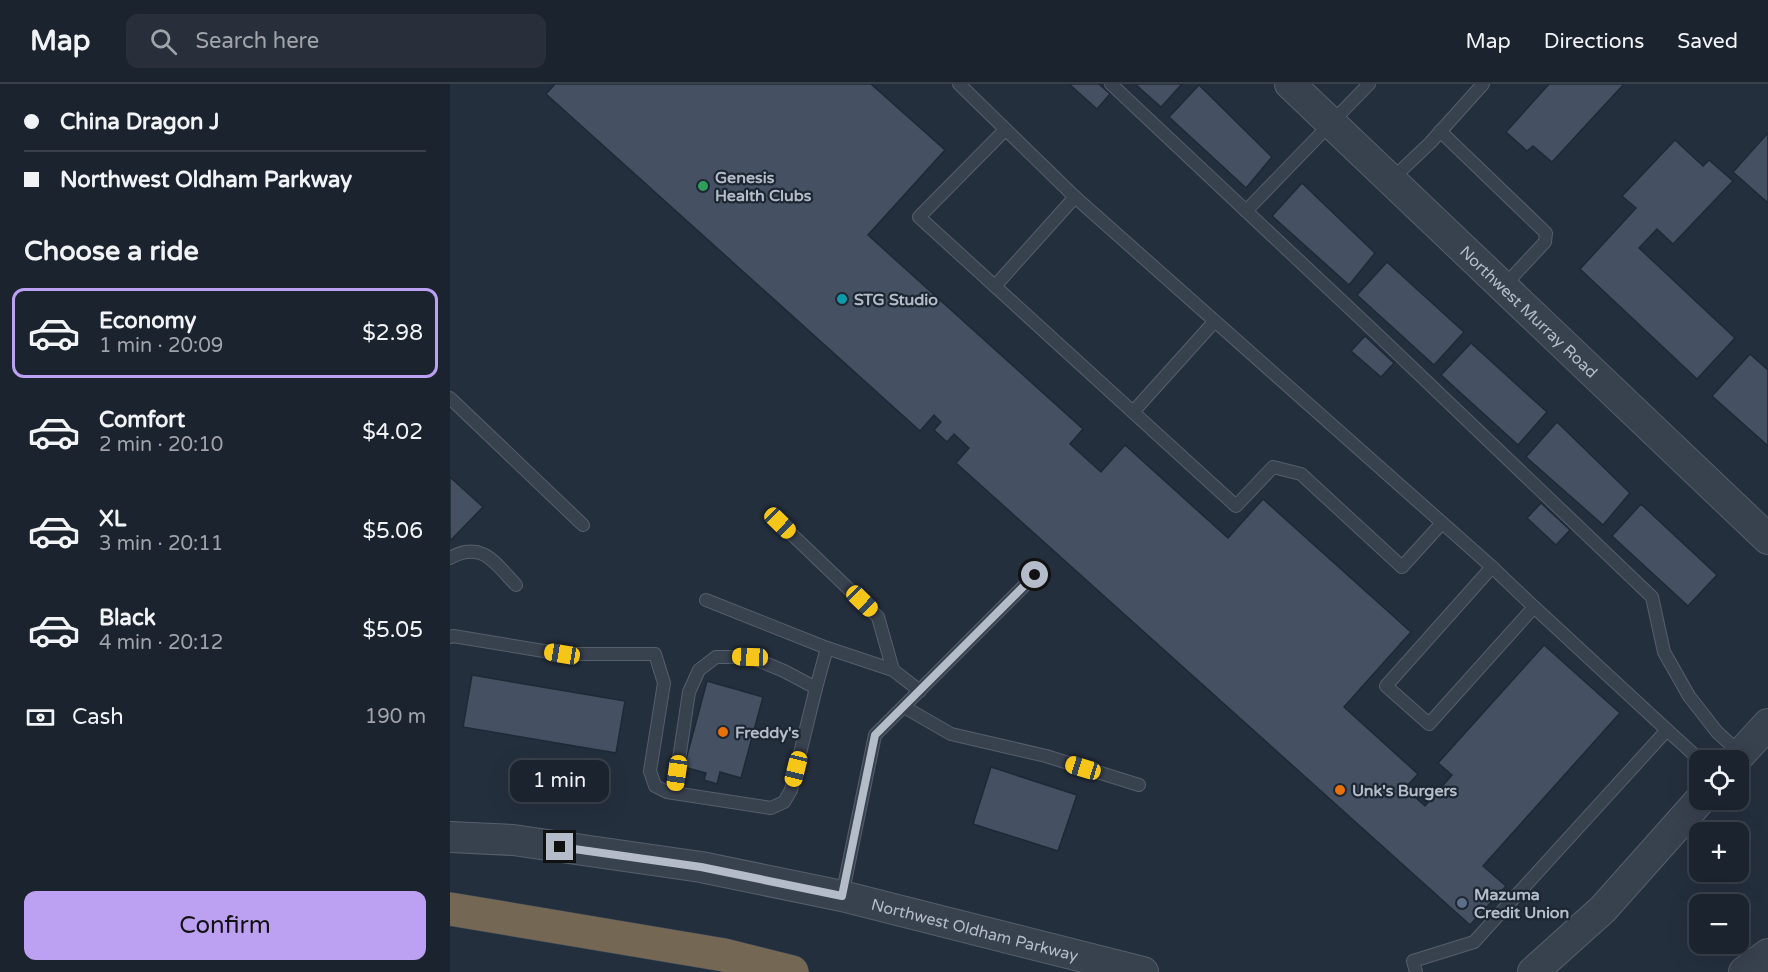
<!DOCTYPE html>
<meta charset="utf-8">
<style>
body{margin:0;font-family:"Varela Round",sans-serif;background:#282f3a;color:#f1f3f6;height:100vh;display:flex;flex-direction:column;font-size:22px;white-space:nowrap}
*{box-sizing:border-box;margin:0}
p{font-size:20px;color:#a0a4aa}
.icon{flex:none;width:33px;height:33px;fill:none;stroke:currentColor;stroke-width:2;stroke-linecap:round;stroke-linejoin:round}
.map{position:relative;flex:1;overflow:hidden}
.sheet{display:flex;flex-direction:column;background:#1b232e;width:450px}
.sheet>*{flex:none}
.hud{display:grid;align-content:center;height:132px;padding:0 24px;background:#1b232e}
.controls{position:absolute;left:1239px;top:666px;display:grid;gap:12px}
.controls a{display:grid;place-items:center;width:60px;height:60px;border-radius:12px;background:#1b232e;box-shadow:0 6px 24px #0002,0 0 0 2px #39404a;font-size:30px}
.end{position:absolute;width:27px;height:27px;margin:-14px;border:8px solid #b4bcc9;background:#111;box-shadow:0 0 0 3px #111}
.from{border-radius:50%}
.bubble{position:absolute;height:42px;border-radius:12px;background:#1b232e;box-shadow:0 6px 24px #0002,0 0 0 2px #39404a;font-size:20px;font-weight:600;line-height:42px;text-align:center}
.car{position:absolute;width:18px;height:36px;margin:-18px -9px;border-radius:8px;box-shadow:0 0 4px 2px #0007;background:linear-gradient(#f5c518 24%,#345 0 40%,#f5c518 0 76%,#345 0 86%,#f5c518 0)}
.hud b{display:flex;align-items:center;gap:21px;height:57px;font-size:22px}
.hud b+b{border-top:2px solid #39404a}
.hud i{width:15px;height:15px;background:#f1f3f6}
ul{padding:0;list-style:none}
li{display:flex;align-items:center;gap:18px;height:90px;margin:0 12px 9px;padding:0 12px;border:3px solid transparent;border-radius:12px}
li div{flex:1}
li b{display:block;font-size:22px}
li em{font-style:normal;font-weight:600}
li.current{border-color:#bca0f2}
li>.icon{width:54px;height:54px;stroke-width:1.5}
h2{padding:0 24px;font-size:27px;line-height:72px}
.pay{display:flex;align-items:center;gap:15px;height:66px;padding:0 24px;font-size:22px}
.pay p{margin-inline-start:auto}
.cta{display:flex;gap:12px;margin-top:auto;padding:12px 24px}
.cta a{flex:1;height:69px;border-radius:12px;background:#bca0f2;color:#111;font-size:24px;font-weight:600;line-height:69px;text-align:center}
header{display:flex;align-items:center;gap:36px;box-sizing:border-box;height:84px;padding:0 30px;background:#1b232e;border-bottom:2px solid #39404a}
header strong{font-size:28px}
nav{display:flex;gap:33px;margin-inline-start:auto;font-size:21px}
.search{width:420px;height:54px;background:#282f3a;display:flex;align-items:center;gap:15px;box-sizing:border-box;padding:0 21px;border-radius:12px;color:#a0a4aa;font-size:22px}
main{display:flex;flex:1;min-height:0}
.map>svg:first-child{display:block}
.building{fill:#455162;stroke:#1f2835;stroke-width:1.5}
.lines{fill:none;stroke-linecap:round;stroke-linejoin:round}
.service-casing{stroke:#565f6c;stroke-width:14}
.tertiary-casing{stroke:#565f6c;stroke-width:32}
.motorway-casing{stroke:#434c59;stroke-width:34}
.service{stroke:#38414e;stroke-width:12}
.tertiary{stroke:#38414e;stroke-width:30}
.motorway{stroke:#746855;stroke-width:33}
.route{stroke:#b4bcc9;stroke-width:8}
.leisure-dot{fill:#2e9e5b;stroke:#1d2633;stroke-width:2}
.culture-dot{fill:#0f9aa8;stroke:#1d2633;stroke-width:2}
.food-dot{fill:#e8710a;stroke:#1d2633;stroke-width:2}
.service-dot{fill:#5c6f8a;stroke:#1d2633;stroke-width:2}
.labels{text-anchor:middle;stroke-width:4.5;stroke-linejoin:round;paint-order:stroke}
.poi-label{font-size:16px;font-weight:bold;fill:#b4bcc9;stroke:#1d2633;text-anchor:start}
.street-label{font-size:16px;fill:#b4bcc9;stroke:#1d2633}
</style>
<header>
<strong>Map</strong>
<div class="search"><svg class="icon" aria-label="search" viewBox="0 0 24 24"><circle cx="10" cy="10" r="6"/><path d="M15 15l6 6"/></svg>Search here</div>
<nav><a>Map</a><a>Directions</a><a>Saved</a></nav>
</header>
<main>
<section class="sheet">
<div class="hud">
<b><i class="from"></i>China Dragon J</b>
<b><i></i>Northwest Oldham Parkway</b>
</div>
<h2>Choose a ride</h2>
<ul>
<li class="current"><svg class="icon" aria-label="car" viewBox="0 0 24 24"><path d="M5 17H2v-5l4-1 3-4h7l3 4 3 1v5h-3M9 17h6M6 11h13"/><circle cx="7" cy="17" r="2"/><circle cx="17" cy="17" r="2"/></svg><div><b>Economy</b><p>1 min · 20:09</p></div><em>$2.98</em></li>
<li><svg class="icon" aria-label="car" viewBox="0 0 24 24"><path d="M5 17H2v-5l4-1 3-4h7l3 4 3 1v5h-3M9 17h6M6 11h13"/><circle cx="7" cy="17" r="2"/><circle cx="17" cy="17" r="2"/></svg><div><b>Comfort</b><p>2 min · 20:10</p></div><em>$4.02</em></li>
<li><svg class="icon" aria-label="car" viewBox="0 0 24 24"><path d="M5 17H2v-5l4-1 3-4h7l3 4 3 1v5h-3M9 17h6M6 11h13"/><circle cx="7" cy="17" r="2"/><circle cx="17" cy="17" r="2"/></svg><div><b>XL</b><p>3 min · 20:11</p></div><em>$5.06</em></li>
<li><svg class="icon" aria-label="car" viewBox="0 0 24 24"><path d="M5 17H2v-5l4-1 3-4h7l3 4 3 1v5h-3M9 17h6M6 11h13"/><circle cx="7" cy="17" r="2"/><circle cx="17" cy="17" r="2"/></svg><div><b>Black</b><p>4 min · 20:12</p></div><em>$5.05</em></li>
</ul>
<div class="pay"><svg class="icon" aria-label="cash" viewBox="0 0 24 24"><path d="M3 7h18v10H3z"/><circle cx="12" cy="12" r="2"/></svg>Cash<p>190 m</p></div>
<div class="cta"><a>Confirm</a></div>
</section>
<div class="map">
<svg width="1318" height="888" viewBox="0 0 1318 888">
<rect width="100%" height="100%" fill="#242f3e"/>
<g class="building">
<polygon points="105,0 421,0 495,66 418,151 633,345 620,360 651,388 675,361 778,454 813,415 961,548 894,623 968,690 955,704 975,722 1002,691 988,679 1094,561 1170,629 1033,782 1056,802 1020,841 506,379 519,364 504,350 497,358 484,346 491,338 484,331 470,347 96,10"/>
<polygon points="619,0 649,0 660,10 647,25"/>
<polygon points="685,0 732,0 711,23"/>
<polygon points="1099,0 1174,0 1102,78 1083,62 1077,67 1056,48"/>
<polygon points="749,1 822,73 796,104 719,33"/>
<polygon points="1318,49 1318,119 1283,88"/>
<polygon points="1225,56 1253,82 1259,76 1283,97 1223,160 1207,145 1189,164 1285,254 1247,295 1130,185 1186,124 1172,112"/>
<polygon points="852,99 925,169 899,201 822,132"/>
<polygon points="937,178 1014,248 984,281 907,211"/>
<polygon points="915,252 944,279 931,293 901,267"/>
<polygon points="1021,259 1097,328 1068,361 991,291"/>
<polygon points="1300,270 1318,286 1318,362 1262,312"/>
<polygon points="1107,338 1180,409 1153,441 1076,373"/>
<polygon points="0,393 33,423 0,457"/>
<polygon points="1091,419 1120,446 1106,461 1077,434"/>
<polygon points="1191,420 1267,491 1238,522 1162,452"/>
<polygon points="22,591 175,617 166,669 13,643"/>
<polygon points="257,597 313,613 291,694 270,688 267,700 254,696 256,689 234,683"/>
<polygon points="541,683 627,711 608,767 523,740"/>
</g>
<g class="lines">
<g class="service-casing">
<g id="service">
<polyline points="509,0 625,113 1042,483 936,602 979,640 1084,523 1217,646"/>
<polyline points="661,0 927,250 1202,513 1214,568 1239,612 1267,648 1290,669"/>
<polyline points="555,46 469,133 786,422 823,383 851,390 952,483 992,439"/>
<polyline points="990,47 1096,149 1095,158 1053,203"/>
<polyline points="941,96 980,59 1033,0"/>
<polyline points="796,127 919,0"/>
<polyline points="545,202 625,113"/>
<polyline points="0,314 133,441"/>
<polyline points="683,328 764,238"/>
<polyline points="330,439 428,533 443,586"/>
<path d="M0,474C32,456 45,479 66,501"/>
<polyline points="1042,483 1084,523"/>
<polyline points="256,516 377,564 443,586 470,607"/>
<polyline points="0,553 3,552 112,570 205,570 214,599 200,687 205,702 217,708 321,724 334,718 341,706 366,604 377,564"/>
<polyline points="454,623 501,650 596,672 689,701"/>
<polyline points="224,709 239,608 249,586 266,573 300,573 334,587 366,604"/>
<polyline points="392,812 425,651 585,491"/>
<polyline points="966,888 963,877 1024,858 1217,646 1250,676"/>
</g>
</g>
<g class="tertiary-casing">
<g id="tertiary">
<path id="s1" d="M840,0L1318,455"/>
<polyline points="1285,676 1318,640"/>
<path id="s2" d="M0,753L63,756L251,783L392,812L693,888"/>
<polyline points="1083,888 1153,825 1250,716"/>
<polyline points="1294,888 1318,870"/>
</g>
</g>
<g class="motorway-casing">
<polyline id="motorway" points="0,825 274,871 342,888"/>
</g>
<use href="#service" class="service"/>
<use href="#tertiary" class="tertiary"/>
<use href="#motorway" class="motorway"/>
</g>
<g class="lines">
<polyline class="route" points="110,763 251,783 392,812 425,651 585,491"/>
</g>
<circle class="leisure-dot" cx="253" cy="102" r="6"/>
<circle class="culture-dot" cx="392" cy="215" r="6"/>
<g class="food-dot">
<circle cx="273" cy="648" r="6"/>
<circle cx="890" cy="706" r="6"/>
</g>
<circle class="service-dot" cx="1012" cy="819" r="6"/>
<g class="labels">
<g class="poi-label">
<text x="265" y="99">Genesis<tspan x="265" dy="18">Health Clubs</tspan></text>
<text x="404" y="221">STG Studio</text>
<text x="285" y="654">Freddy's</text>
<text x="902" y="712">Unk's Burgers</text>
<text x="1024" y="816">Mazuma<tspan x="1024" dy="18">Credit Union</tspan></text>
</g>
<g class="street-label">
<text dy="6" stroke="none"><textPath href="#s1" startOffset="330">Northwest Murray Road</textPath></text>
<text dy="6" stroke="none"><textPath href="#s2" startOffset="534">Northwest Oldham Parkway</textPath></text>
</g>
</g>
</svg>
<div class="controls">
<a><svg class="icon" aria-label="locate" viewBox="0 0 24 24"><circle cx="12" cy="12" r="6"/><path d="M12 2v4M12 18v4M2 12h4M18 12h4"/></svg></a>
<a>+</a>
<a>−</a>
</div>
<i class="end from" style="left:585px;top:491px"></i>
<i class="end" style="left:110px;top:763px"></i>
<div class="bubble" style="left:60px;top:676px;width:99px">1 min</div>
<i class="car" style="left:330px;top:439px;rotate:134deg"></i>
<i class="car" style="left:412px;top:517px;rotate:134deg"></i>
<i class="car" style="left:112px;top:570px;rotate:279deg"></i>
<i class="car" style="left:300px;top:573px;rotate:272deg"></i>
<i class="car" style="left:633px;top:684px;rotate:287deg"></i>
<i class="car" style="left:346px;top:685px;rotate:194deg"></i>
<i class="car" style="left:227px;top:689px;rotate:188deg"></i>
</div>
</main>
